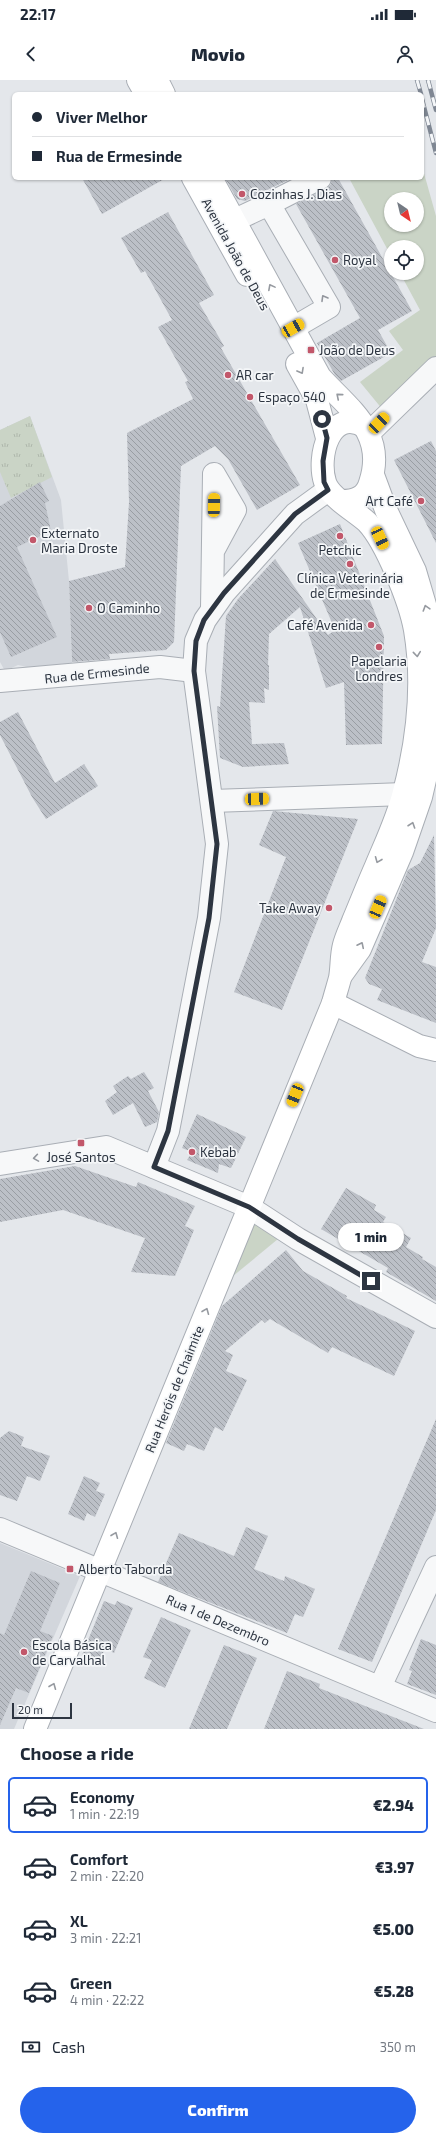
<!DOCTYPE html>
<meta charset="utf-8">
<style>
body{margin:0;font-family:"Exo 2",sans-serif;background:#f2f2f3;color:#1f2937;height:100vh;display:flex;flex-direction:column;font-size:15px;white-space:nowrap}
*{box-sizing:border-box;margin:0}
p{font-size:13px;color:#747a83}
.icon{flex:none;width:22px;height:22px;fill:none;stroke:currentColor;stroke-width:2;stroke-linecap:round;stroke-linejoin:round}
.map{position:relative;height:1649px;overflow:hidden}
.panel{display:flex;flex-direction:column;background:#fff;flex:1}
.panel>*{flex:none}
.hud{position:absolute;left:12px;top:12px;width:412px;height:88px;border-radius:6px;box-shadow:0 1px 3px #0004;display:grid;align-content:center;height:88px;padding:0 20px;background:#fff}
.needle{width:26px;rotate:145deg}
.fabs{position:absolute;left:384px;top:112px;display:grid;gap:8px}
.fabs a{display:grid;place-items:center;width:40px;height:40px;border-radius:50%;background:#fff;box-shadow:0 1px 3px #0004;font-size:20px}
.scale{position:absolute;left:12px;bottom:10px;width:60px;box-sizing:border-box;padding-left:4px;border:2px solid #2d3541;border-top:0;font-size:11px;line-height:14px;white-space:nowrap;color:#2d3541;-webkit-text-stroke:3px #f4f6f8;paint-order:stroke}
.end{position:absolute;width:18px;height:18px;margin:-9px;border:5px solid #2d3541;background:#fff;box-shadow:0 0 0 2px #fff}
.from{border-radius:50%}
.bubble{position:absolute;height:28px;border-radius:14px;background:#fff;box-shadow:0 1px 3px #0004;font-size:13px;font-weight:800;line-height:28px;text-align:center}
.car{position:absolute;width:12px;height:24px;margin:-12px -6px;border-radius:5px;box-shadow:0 0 3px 1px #0007;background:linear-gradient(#f5c518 24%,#345 0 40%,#f5c518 0 76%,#345 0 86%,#f5c518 0)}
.hud b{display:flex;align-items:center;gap:14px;height:38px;font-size:15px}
.hud b+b{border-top:1px solid #e0e1e3}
.hud i{width:10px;height:10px;background:#1f2937}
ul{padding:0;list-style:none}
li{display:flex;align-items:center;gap:12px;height:56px;margin:0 8px 6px;padding:0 12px;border:2px solid transparent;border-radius:6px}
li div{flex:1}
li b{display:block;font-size:15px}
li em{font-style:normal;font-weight:800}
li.current{border-color:#2563eb}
li>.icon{width:36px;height:36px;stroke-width:1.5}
h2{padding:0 20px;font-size:18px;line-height:48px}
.pay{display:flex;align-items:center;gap:10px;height:44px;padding:0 20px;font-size:15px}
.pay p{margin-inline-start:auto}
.action{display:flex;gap:8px;margin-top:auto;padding:8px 20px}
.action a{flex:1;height:46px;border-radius:24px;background:#2563eb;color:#fff;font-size:16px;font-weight:800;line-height:46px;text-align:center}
.status{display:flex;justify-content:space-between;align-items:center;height:28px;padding:0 20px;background:#fff;direction:ltr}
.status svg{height:11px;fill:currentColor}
header{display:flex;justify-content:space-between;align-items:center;height:52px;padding:0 20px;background:#fff;font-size:18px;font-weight:800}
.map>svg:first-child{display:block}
.built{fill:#d2d6dc}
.green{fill:#cad4c6;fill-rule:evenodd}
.park{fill:url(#park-tufts)}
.building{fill:url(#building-back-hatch)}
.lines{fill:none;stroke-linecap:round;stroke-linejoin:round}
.street-casing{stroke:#a9aeb5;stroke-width:24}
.secondary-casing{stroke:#a9aeb5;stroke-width:24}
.street{stroke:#f7f8f9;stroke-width:22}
.secondary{stroke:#fff;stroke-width:22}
.rail-casing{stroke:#7f8793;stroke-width:4.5}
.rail{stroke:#f4f6f8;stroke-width:3;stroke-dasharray:9;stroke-linecap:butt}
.oneway{stroke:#969aa0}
.oneway2{stroke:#92969d}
.route{stroke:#2d3541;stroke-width:5}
.poi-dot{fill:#c2576a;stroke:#f4f6f8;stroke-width:1.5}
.labels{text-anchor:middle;stroke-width:3.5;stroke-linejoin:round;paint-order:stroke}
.poi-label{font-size:13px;fill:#2d3541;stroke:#f4f6f8;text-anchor:start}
.street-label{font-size:13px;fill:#2d3541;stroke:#f4f6f8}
</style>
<div class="status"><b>22:17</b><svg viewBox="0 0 49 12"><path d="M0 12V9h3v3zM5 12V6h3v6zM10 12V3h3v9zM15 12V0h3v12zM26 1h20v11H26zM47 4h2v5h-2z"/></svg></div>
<header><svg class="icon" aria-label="back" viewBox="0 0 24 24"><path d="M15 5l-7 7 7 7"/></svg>Movio<svg class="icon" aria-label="person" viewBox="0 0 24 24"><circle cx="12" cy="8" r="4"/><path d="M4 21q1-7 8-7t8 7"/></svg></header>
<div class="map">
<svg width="436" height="1649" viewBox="0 0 436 1649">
<defs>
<pattern id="park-tufts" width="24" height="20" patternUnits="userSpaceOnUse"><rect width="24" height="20" fill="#cad4c6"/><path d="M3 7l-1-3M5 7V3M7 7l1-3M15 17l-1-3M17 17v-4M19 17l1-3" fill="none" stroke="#aeb7ab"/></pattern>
<pattern id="building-back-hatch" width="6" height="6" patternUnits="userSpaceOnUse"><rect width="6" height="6" fill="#bcc0c7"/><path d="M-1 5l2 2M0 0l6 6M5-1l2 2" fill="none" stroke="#999da3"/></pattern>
</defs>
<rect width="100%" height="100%" fill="#e4e7eb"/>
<g class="built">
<polygon points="30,336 61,420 69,501 72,585 27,587 18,585 5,591 0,582 0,350"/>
<polygon points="0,1463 80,1496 14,1649 0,1649"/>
</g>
<g class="green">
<path d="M422,86L436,136V278L383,330L360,302L403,270L389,251L420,230L400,193H417V167H391V176L349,98H422ZM391,119H417V145H391Z"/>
<polygon points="254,1144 258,1144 278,1159 221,1206"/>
</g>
<polygon class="park" points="30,336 52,397 11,418 0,392 0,350"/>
<g class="building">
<polygon points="82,98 166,98 102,134"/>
<polygon points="225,98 292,98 245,121 237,119"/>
<polygon points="332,98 338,98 412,231 378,250 391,273 341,301 335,295 317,263 360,238 296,124 326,109 331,104"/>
<polygon points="168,132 214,215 199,223 224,266 221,268 300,405 257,430 228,379 215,366 181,386 174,562 166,570 109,574 110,579 72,582 69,501 125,487 129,422 127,353 193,319 185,302 188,301 158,247 172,240 145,191 141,193 121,158"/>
<polygon points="431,361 436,371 436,463 394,380"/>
<polygon points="40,402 49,421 45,423 51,451 17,467 57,557 11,577 0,552 0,426"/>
<polygon points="340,444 384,556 382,664 346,665 344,602 326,608 300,527 269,554 268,585 269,585 269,610 264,608 265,623 249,622 252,664 284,663 289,684 243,687 220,678 217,626 220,627 226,536 238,519 275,479 328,555 335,550 298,463"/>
<polygon points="18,632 55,703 84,684 98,706 46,739 32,717 0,655 0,642"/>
<polygon points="273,731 358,739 282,930 234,912 286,777 259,765"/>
<polygon points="434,755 436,848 422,882 436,887 436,943 377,920 382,909 369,904 365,898 408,790 420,783"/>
<polygon points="144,992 154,1008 148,1011 159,1032 157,1042 145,1047 133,1023 113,1035 105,1021 117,1012 113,1006 128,996 131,999"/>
<polygon points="197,1034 246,1057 231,1088 219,1084 218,1093 187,1080 192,1072 182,1068"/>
<polygon points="75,1086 136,1107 138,1102 195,1126 185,1146 194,1150 175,1196 131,1192 145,1158 63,1130 0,1142 0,1099"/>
<polygon points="346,1108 376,1125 374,1130 386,1137 383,1142 411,1158 406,1167 423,1177 422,1179 436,1187 436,1221 386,1192 388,1188 321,1149"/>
<polygon points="286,1170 303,1191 347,1216 346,1218 415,1251 394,1296 332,1267 328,1273 270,1239 265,1243 262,1240 225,1271 233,1275 226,1291 247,1300 223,1351 215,1347 204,1371 187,1364 184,1371 166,1363 222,1226"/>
<polygon points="436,1339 436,1430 372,1582 338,1569"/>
<polygon points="9,1351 24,1357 21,1366 50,1376 40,1401 27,1396 17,1421 0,1415 0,1358"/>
<polygon points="84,1396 100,1403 96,1411 105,1414 95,1437 87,1433 84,1441 68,1434"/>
<polygon points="246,1447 268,1456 254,1489 284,1501 285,1496 315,1509 303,1537 295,1534 287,1553 158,1502 179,1453 234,1476"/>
<polygon points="31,1491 60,1503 40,1551 53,1556 29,1613 16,1608 0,1645 0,1553 4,1555"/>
<polygon points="104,1521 115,1525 117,1521 133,1528 114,1573 105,1569 99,1582 82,1575"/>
<polygon points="161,1537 191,1550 165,1608 144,1598 152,1580 143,1577"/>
<polygon points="421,1559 436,1565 436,1615 407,1604 412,1591 409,1590"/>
<polygon points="224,1565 257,1578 227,1649 189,1649"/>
<polygon points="287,1591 320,1604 319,1608 424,1649 264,1649"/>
</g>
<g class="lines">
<g class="street-casing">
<g id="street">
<polyline points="269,124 320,98"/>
<polyline points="235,140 269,124 329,227 293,248"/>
<polyline points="369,353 436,288"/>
<polyline points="212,529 214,394 235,430 213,471"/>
<polyline points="0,601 160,587 194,591"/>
<polyline points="212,721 404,714"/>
<polyline points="0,1084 106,1067 249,1127 298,1159 436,1237"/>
<polyline points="154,1087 168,1051 209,838 217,764 194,591 196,561 205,540 224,513 295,434 328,410"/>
<polyline points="0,1449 436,1631"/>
<polyline points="380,1607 436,1487"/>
</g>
</g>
<g class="secondary-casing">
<g id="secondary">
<polyline points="138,0 146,14"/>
<polyline points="157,0 164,14"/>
<polyline points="193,98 247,195"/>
<path d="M211,98L320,297C349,329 387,353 370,403C366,417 355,421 342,421"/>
<polyline points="297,284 317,320 327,358"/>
<polyline points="342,894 360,869 402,772 421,717 433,665 434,600 431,545 415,491 386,430 373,395"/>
<polyline points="333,923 419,966 436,970"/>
<path d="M35,1649L333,923C335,915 338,906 340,898C342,887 341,876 344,865C346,857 350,849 353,841C361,822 368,804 376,786C386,762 398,737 404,712C418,659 424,604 415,550C410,522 386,462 367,442C355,431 329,417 325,402C317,377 329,328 364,346"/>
</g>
</g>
<use href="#street" class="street"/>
<use href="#secondary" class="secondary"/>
<g class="rail-casing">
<g id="rail">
<polyline points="417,0 421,14"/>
<polyline points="428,0 436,30"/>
<polyline points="422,19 436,73"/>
</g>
</g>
<use href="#rail" class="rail"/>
</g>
<defs><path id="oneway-chevron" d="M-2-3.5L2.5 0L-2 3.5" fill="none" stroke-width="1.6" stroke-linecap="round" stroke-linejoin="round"/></defs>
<g class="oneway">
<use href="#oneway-chevron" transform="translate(271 207) rotate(-118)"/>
<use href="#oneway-chevron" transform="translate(301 291) rotate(61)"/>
<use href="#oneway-chevron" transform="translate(339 316) rotate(-140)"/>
<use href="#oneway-chevron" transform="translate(426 528) rotate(-107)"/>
<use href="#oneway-chevron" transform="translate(417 574) rotate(84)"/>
<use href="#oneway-chevron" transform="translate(412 745) rotate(-71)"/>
<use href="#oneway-chevron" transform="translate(378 780) rotate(112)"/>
<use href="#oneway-chevron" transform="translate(361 865) rotate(-64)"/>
<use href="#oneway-chevron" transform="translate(206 1231) rotate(-68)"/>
<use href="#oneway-chevron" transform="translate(115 1455) rotate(-68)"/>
<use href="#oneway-chevron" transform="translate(53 1606) rotate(-68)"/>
</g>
<g class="oneway2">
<use href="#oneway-chevron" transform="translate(324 218) rotate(-120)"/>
<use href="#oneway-chevron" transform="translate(36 1078) rotate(171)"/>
</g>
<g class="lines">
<polyline class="route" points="322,339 327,358 323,381 324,402 328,410 295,434 224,513 204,540 196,561 194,591 217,764 209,838 168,1051 154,1087 249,1127 298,1159 371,1201"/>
</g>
<g class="poi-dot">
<circle cx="242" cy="114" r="4"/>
<circle cx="335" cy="180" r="4"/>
<rect x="307" y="266" width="8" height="8" rx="2"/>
<circle cx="228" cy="295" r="4"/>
<circle cx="250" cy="317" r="4"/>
<circle cx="421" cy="421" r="4"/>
<circle cx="340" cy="456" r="4"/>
<circle cx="33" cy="460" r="4"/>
<circle cx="350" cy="484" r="4"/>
<circle cx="89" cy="528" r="4"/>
<circle cx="371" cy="545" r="4"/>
<circle cx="379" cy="567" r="4"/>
<circle cx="329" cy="828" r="4"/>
<rect x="77" y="1059" width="8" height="8" rx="2"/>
<circle cx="192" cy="1072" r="4"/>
<rect x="66" y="1485" width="8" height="8" rx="2"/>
<circle cx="24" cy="1572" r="4"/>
</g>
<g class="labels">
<g class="poi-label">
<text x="250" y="119">Cozinhas J. Dias</text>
<text x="343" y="185">Royal</text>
<text x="319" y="275">João de Deus</text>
<text x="236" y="300">AR car</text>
<text x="258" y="322">Espaço 540</text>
<text x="413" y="426" text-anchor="end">Art Café</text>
<text x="41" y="458">Externato<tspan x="41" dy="15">Maria Droste</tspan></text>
<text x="340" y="475" text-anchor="middle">Petchic</text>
<text x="350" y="503" text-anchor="middle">Clínica Veterinária<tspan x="350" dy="15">de Ermesinde</tspan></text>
<text x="97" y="533">O Caminho</text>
<text x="363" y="550" text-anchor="end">Café Avenida</text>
<text x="379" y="586" text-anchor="middle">Papelaria<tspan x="379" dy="15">Londres</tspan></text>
<text x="321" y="833" text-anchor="end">Take Away</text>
<text x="200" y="1077">Kebab</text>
<text x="81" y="1082" text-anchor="middle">José Santos</text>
<text x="78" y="1494">Alberto Taborda</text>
<text x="32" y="1570">Escola Básica<tspan x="32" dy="15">de Carvalhal</tspan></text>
</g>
<g class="street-label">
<text transform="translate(236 174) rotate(61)" y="5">Avenida João de Deus</text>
<text transform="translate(97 593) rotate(-6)" y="5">Rua de Ermesinde</text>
<text transform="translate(174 1309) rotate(-68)" y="5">Rua Heróis de Chaimite</text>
<text transform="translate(218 1540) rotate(23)" y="5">Rua 1 de Dezembro</text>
</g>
</g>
</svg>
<div class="fabs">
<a><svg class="needle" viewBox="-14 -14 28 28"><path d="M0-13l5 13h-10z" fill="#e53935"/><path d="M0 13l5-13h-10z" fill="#747a83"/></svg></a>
<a><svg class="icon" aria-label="locate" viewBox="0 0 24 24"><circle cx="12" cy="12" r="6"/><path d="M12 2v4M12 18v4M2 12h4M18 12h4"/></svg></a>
</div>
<div class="scale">20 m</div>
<i class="end from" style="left:322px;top:339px"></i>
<i class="end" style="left:371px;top:1201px"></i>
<div class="bubble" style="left:338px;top:1143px;width:66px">1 min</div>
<i class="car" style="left:293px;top:248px;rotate:60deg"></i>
<i class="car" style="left:379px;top:343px;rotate:44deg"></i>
<i class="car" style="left:214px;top:425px;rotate:1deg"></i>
<i class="car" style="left:380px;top:458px;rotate:155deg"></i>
<i class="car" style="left:257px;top:719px;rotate:88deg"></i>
<i class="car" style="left:378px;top:827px;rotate:23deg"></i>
<i class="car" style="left:295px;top:1015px;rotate:202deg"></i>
<div class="hud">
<b><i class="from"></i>Viver Melhor</b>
<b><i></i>Rua de Ermesinde</b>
</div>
</div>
<section class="panel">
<h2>Choose a ride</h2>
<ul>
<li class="current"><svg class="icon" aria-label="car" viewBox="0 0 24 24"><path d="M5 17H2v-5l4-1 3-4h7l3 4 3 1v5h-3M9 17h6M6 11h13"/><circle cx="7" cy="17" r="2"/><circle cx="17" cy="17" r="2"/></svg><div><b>Economy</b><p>1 min · 22:19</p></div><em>€2.94</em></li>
<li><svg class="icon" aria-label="car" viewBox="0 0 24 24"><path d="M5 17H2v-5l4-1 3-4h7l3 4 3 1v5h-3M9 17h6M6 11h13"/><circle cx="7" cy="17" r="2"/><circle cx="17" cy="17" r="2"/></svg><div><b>Comfort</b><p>2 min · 22:20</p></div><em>€3.97</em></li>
<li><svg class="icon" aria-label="car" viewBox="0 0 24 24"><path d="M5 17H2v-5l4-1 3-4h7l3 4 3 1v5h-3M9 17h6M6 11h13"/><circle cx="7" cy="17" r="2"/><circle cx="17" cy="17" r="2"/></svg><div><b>XL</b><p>3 min · 22:21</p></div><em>€5.00</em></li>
<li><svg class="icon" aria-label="car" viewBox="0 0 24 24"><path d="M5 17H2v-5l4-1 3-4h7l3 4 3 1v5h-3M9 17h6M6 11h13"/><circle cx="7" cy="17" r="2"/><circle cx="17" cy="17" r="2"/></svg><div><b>Green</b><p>4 min · 22:22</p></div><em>€5.28</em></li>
</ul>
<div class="pay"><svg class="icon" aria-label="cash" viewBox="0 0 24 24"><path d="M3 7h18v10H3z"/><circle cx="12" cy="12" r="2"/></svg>Cash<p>350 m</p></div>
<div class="action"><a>Confirm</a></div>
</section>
